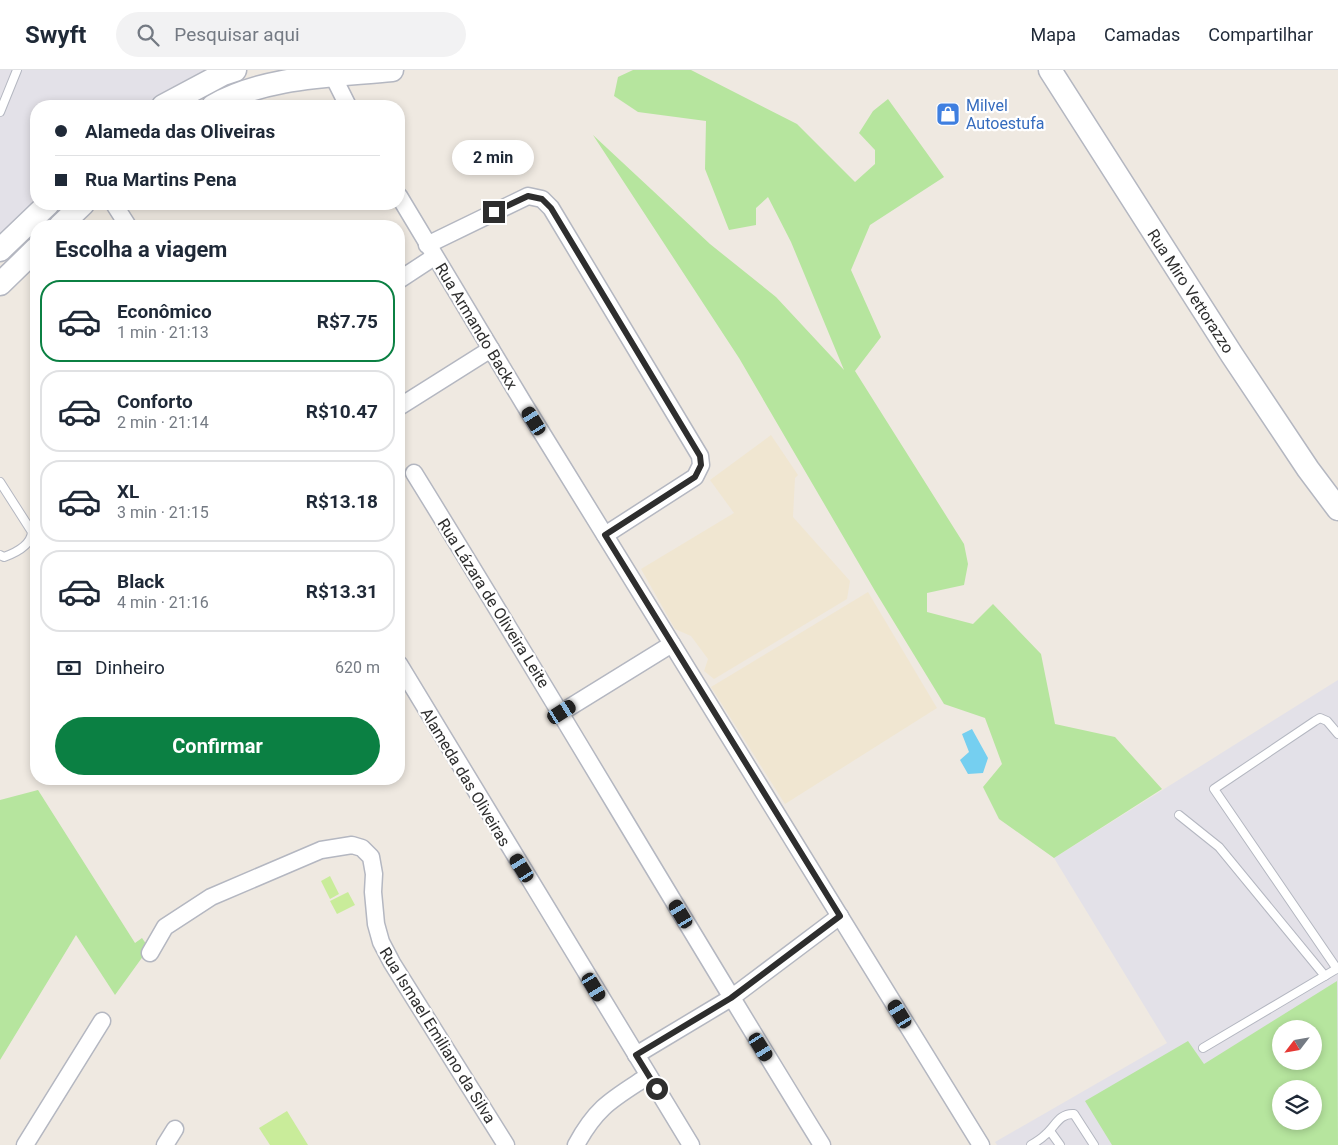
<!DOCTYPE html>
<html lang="pt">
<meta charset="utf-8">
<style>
body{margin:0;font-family:Roboto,sans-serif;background:#f2f2f3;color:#1f2937;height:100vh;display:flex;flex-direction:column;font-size:19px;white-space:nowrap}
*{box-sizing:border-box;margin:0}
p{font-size:16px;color:#747a83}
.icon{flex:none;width:28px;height:28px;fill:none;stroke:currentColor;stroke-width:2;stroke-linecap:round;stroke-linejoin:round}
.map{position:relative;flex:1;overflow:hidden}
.side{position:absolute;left:30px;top:150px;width:375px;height:565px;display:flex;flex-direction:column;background:#fff;border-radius:20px;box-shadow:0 2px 8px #0003}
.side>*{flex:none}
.banner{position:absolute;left:30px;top:30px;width:375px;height:110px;border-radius:20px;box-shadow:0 2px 8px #0003;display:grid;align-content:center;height:110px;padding:0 25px;background:#fff}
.needle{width:32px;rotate:239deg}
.controls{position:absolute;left:1272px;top:950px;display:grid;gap:10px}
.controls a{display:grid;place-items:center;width:50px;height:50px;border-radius:50%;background:#fff;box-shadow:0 2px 8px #0003;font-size:25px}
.end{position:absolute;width:22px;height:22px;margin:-11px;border:6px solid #2e2e2e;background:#fff;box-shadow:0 0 0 2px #fff}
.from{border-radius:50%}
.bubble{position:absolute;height:35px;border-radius:18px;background:#fff;box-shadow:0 2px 8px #0003;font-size:16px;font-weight:700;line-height:35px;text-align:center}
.car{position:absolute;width:15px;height:30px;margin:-15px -8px;border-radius:6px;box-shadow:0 0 4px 1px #0007;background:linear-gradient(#222 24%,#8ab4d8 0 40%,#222 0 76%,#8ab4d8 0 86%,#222 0)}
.banner b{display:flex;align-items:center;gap:18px;height:48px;font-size:19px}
.banner b+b{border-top:1px solid #e0e1e3}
.banner i{width:12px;height:12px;background:#1f2937}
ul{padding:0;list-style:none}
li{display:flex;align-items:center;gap:15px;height:82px;margin:0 10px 8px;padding:0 15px;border:2px solid #e0e1e3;border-radius:20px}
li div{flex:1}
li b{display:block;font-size:19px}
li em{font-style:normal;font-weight:700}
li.active{border-color:#0b8043}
li>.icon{width:45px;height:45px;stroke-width:1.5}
h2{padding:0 25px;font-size:22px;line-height:60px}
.pay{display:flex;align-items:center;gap:12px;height:55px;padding:0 25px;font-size:19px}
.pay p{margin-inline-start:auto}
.cta{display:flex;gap:10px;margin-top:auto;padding:10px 25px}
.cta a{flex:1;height:58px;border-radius:30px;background:#0b8043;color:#fff;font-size:20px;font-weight:700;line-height:58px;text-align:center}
header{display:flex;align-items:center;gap:30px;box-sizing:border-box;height:70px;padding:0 25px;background:#fff;border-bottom:1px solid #e0e1e3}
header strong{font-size:24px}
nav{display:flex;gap:28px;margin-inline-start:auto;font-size:18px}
.search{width:350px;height:45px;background:#f2f2f3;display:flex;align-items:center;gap:12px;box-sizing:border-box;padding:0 18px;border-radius:28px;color:#747a83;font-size:19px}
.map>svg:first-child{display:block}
.industrial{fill:#e3e1e8;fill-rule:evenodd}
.education{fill:#f0e6d1}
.green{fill:#b6e59e;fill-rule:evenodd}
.pitch{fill:#c9ec9a}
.water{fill:#75cff0}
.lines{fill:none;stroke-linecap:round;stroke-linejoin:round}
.lane-casing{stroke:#b4b7c1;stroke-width:10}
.street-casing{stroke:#b4b7c1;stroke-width:19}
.secondary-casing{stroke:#b4b7c1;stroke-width:25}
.lane{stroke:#fff;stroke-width:8}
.street{stroke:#fff;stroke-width:16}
.secondary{stroke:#fff;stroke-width:22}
.route{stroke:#2e2e2e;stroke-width:6}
.labels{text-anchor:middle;stroke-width:4.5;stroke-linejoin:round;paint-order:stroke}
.shop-label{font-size:16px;fill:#366cbe;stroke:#fff;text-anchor:start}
.street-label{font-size:16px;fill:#2e2e2e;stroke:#fff}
</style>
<header>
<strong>Swyft</strong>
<div class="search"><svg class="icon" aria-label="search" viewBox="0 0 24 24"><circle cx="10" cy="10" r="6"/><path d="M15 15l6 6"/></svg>Pesquisar aqui</div>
<nav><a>Mapa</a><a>Camadas</a><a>Compartilhar</a></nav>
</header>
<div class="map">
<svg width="1338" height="1075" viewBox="0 0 1338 1075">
<rect width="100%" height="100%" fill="#efe9e1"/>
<g class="industrial">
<polygon points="0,0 208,0 148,36 36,36 36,134 0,174"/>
<path d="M1338,610V1075H997L995,1072L1167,973L1054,788ZM1281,959H1314V991H1281ZM1281,1019H1314V1051H1281Z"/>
</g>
<g class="education">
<polygon points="771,365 798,405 795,408 793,447 850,511 847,529 714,609 704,601 708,589 691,566 675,559 641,499 734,443 710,410"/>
<polygon points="868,522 937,638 785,734 711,617"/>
</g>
<g class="green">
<polygon points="633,0 691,0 797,54 855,112 875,94 875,80 859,63 873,41 888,29 944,107 870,155 851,200 881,267 855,301 964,474 968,494 964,515 927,523 927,542 973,554 993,534 1041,584 1055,654 1115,667 1162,719 1054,788 999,749 983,717 1002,694 985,648 944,634 875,521 739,288 593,65 710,174 776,227 844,300 791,172 768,127 756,138 756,155 729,160 705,99 706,51 638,42 614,26 618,7"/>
<polygon points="38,720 135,873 142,868 149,878 115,925 76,865 0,990 0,730"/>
<path d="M1337,911L1338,1075H1112L1085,1031L1188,971L1204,994ZM1281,959H1314V991H1281ZM1281,1019H1314V1051H1281Z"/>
</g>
<g class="pitch">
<polygon points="330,806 339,824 330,829 321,811"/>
<polygon points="348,822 355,835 337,844 330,831"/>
<polygon points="287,1041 308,1075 270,1075 259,1058"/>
</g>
<polygon class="water" points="972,659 988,688 983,703 968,704 960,690 969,682 962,664"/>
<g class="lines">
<g class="lane-casing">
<g id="lane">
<polyline points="0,42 17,0"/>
<path d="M0,412L32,462C31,475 15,483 4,487L0,485"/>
<polyline points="1179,745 1219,777 1325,906"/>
<polyline points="1337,899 1214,719 1315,651 1320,648 1327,651 1338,664"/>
<polyline points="1203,978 1338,898"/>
<polyline points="1050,1061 1060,1075"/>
<path d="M1031,1075C1036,1072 1041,1069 1045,1065C1055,1057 1059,1043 1074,1044L1094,1075"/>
</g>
</g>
<g class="street-casing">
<g id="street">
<polyline points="333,6 348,36"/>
<polyline points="399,126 524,334 981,1075"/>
<polyline points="114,134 128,156"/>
<polyline points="427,175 528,126 542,129 551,138 700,386 701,395 695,407 605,465"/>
<polyline points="399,210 434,187"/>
<polyline points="399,337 491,279"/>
<path d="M414,403C552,626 684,852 822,1075"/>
<polyline points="399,594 691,1075"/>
<polyline points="562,642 672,574"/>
<polyline points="150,883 165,857 211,827 321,780 352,775 362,778 371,787 374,804 373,822 376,854 381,872 392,893 506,1075"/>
<polyline points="636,985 731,928 840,846"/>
<polyline points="25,1075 102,951"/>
<polyline points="165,1075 175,1059"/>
<path d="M576,1075C597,1036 613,1029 648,1006"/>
</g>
</g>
<g class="secondary-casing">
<g id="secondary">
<polyline points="1050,0 1232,285 1308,399 1338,439"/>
<polyline points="163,36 223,4 235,0"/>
<path d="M213,36C265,6 334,6 392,0"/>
<polyline points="60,156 83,134"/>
<polyline points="0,180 48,134"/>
<polyline points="0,214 36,179"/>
</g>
</g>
<use href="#lane" class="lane"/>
<use href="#street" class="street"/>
<use href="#secondary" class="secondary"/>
</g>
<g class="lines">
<polyline class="route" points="494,142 528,126 542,129 551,138 700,386 701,395 695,407 605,465 840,846 731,928 636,985 657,1019"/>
</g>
<defs>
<g id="shop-square" transform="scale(1.25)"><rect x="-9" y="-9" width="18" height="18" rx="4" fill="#3f7fe0" stroke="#fff"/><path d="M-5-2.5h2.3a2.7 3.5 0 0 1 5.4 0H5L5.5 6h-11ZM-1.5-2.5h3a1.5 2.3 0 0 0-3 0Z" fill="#fff"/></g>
</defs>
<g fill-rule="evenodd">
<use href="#shop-square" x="948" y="44"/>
</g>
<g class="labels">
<g class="shop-label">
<text x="966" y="41">Milvel<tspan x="966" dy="18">Autoestufa</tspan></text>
</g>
<g class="street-label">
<text transform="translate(1191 221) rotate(57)" y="6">Rua Miro Vettorazzo</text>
<text transform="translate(477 256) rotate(59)" y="6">Rua Armando Backx</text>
<text transform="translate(494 533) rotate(58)" y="6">Rua Lázara de Oliveira Leite</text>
<text transform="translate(466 707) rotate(59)" y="6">Alameda das Oliveiras</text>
<text transform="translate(438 965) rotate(58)" y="6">Rua Ismael Emiliano da Silva</text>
</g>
</g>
</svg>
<div class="controls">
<a><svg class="needle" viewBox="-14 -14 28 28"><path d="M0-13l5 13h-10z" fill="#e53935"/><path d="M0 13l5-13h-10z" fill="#747a83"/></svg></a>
<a><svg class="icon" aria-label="layers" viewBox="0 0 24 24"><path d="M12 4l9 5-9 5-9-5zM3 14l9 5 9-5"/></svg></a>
</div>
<i class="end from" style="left:657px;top:1019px"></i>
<i class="end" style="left:494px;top:142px"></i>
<div class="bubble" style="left:452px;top:70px;width:82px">2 min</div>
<i class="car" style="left:534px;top:351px;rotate:328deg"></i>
<i class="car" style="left:562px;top:642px;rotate:58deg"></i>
<i class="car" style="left:522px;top:798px;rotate:328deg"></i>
<i class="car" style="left:681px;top:844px;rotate:329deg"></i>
<i class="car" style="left:594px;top:917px;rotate:149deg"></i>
<i class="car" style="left:900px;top:944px;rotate:329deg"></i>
<i class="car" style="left:761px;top:977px;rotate:148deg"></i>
<div class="banner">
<b><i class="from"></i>Alameda das Oliveiras</b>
<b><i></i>Rua Martins Pena</b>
</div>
<section class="side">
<h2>Escolha a viagem</h2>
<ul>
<li class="active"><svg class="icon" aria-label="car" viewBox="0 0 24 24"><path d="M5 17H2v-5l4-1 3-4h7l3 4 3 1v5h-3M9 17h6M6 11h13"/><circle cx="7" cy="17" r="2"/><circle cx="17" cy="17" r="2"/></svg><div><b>Econômico</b><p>1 min · 21:13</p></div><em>R$7.75</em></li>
<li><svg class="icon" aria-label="car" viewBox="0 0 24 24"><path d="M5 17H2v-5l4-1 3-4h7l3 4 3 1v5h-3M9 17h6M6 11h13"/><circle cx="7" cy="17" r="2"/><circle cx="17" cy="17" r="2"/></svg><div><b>Conforto</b><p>2 min · 21:14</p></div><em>R$10.47</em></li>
<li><svg class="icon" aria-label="car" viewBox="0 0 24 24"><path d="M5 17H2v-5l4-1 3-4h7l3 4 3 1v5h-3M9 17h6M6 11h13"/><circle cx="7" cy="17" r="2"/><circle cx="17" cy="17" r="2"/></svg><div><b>XL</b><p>3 min · 21:15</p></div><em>R$13.18</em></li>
<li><svg class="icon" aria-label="car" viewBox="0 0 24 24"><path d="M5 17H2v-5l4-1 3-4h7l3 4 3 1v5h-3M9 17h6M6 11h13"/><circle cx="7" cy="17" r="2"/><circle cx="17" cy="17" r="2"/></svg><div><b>Black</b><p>4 min · 21:16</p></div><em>R$13.31</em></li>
</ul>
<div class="pay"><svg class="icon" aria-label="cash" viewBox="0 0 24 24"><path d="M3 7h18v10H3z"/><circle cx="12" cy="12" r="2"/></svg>Dinheiro<p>620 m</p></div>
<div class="cta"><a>Confirmar</a></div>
</section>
</div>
